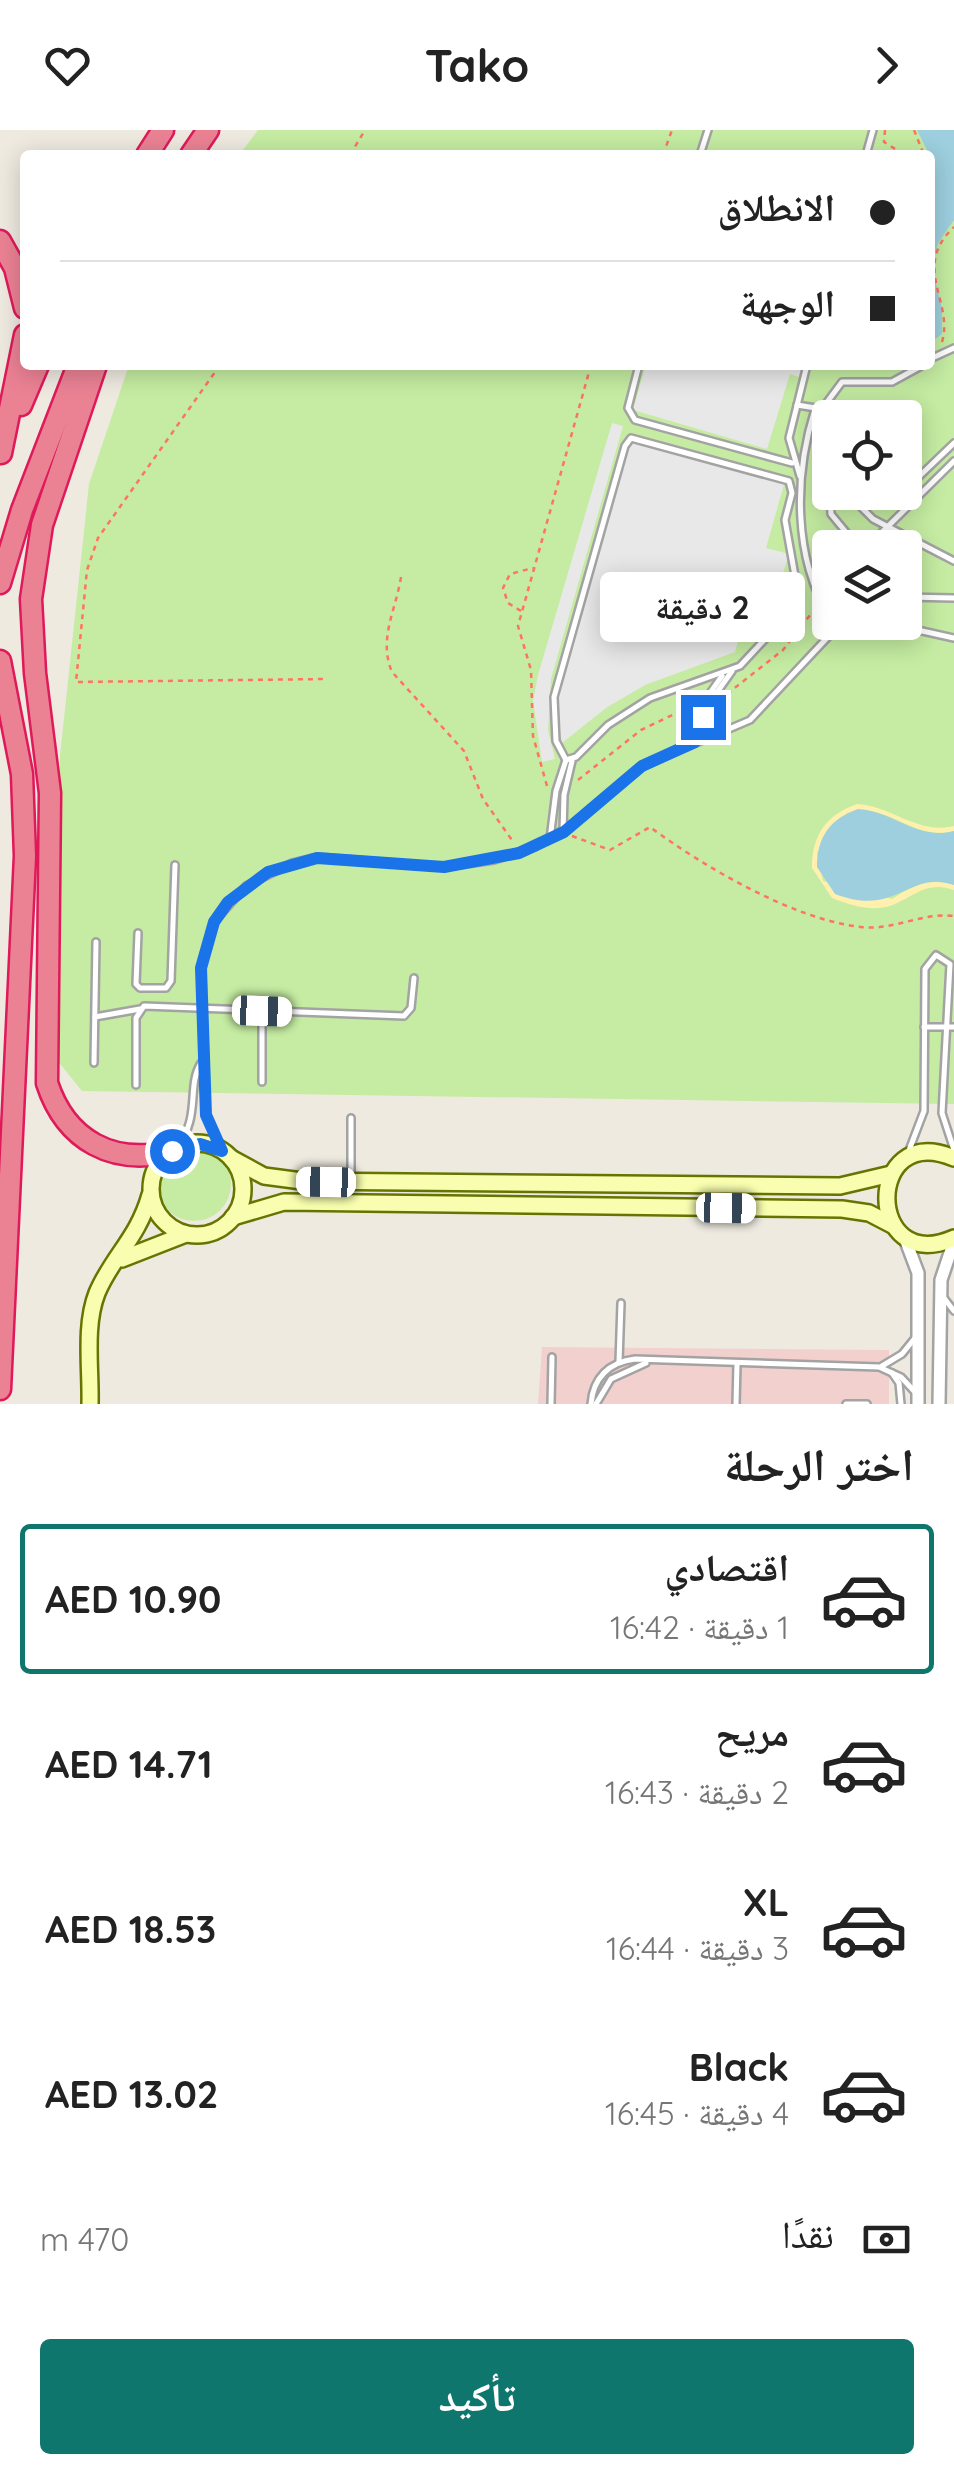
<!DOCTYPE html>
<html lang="ar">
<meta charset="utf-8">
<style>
body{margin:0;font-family:Quicksand,"Noto Naskh Arabic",sans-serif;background:#f6f6f6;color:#222;direction:rtl;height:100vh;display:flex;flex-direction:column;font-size:38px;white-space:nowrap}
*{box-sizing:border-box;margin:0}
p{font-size:32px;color:#767676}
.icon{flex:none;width:55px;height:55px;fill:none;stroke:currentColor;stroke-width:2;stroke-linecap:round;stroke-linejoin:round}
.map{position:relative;height:1274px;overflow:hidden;direction:ltr}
.side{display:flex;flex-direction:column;background:#fff;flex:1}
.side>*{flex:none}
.banner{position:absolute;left:20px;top:20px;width:915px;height:220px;border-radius:10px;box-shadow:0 5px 25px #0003;direction:rtl;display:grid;align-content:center;height:220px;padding:0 40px;background:#fff}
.buttons{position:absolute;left:812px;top:270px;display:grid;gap:20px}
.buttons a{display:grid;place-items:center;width:110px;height:110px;border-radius:10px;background:#fff;box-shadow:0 5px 25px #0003;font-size:50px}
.end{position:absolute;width:45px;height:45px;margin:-22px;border:12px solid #1a73e8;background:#fff;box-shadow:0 0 0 5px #fff}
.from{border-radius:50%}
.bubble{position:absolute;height:70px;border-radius:10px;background:#fff;box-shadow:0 5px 25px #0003;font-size:32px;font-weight:800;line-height:70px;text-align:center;direction:rtl}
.car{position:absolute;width:30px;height:60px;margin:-30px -15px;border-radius:12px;box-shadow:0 0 8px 2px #0007;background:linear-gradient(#fff 24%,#345 0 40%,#fff 0 76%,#345 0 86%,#fff 0)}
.banner b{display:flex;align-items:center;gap:35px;height:95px;font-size:38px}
.banner b+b{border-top:2px solid #e0e0e0}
.banner i{width:25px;height:25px;background:#222}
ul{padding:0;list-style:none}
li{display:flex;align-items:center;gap:30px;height:150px;margin:0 20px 15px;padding:0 20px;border:5px solid transparent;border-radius:10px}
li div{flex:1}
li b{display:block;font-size:38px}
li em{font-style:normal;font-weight:800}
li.current{border-color:#0f766e}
li>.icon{width:90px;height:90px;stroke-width:1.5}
h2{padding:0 40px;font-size:45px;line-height:120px}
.pay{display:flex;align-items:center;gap:25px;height:110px;padding:0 40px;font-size:38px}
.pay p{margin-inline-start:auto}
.action{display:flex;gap:20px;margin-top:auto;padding:20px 40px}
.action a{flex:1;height:115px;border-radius:10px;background:#0f766e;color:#fff;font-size:40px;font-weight:800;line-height:115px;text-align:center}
header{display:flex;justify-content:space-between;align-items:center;height:130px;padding:0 40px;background:#fff;font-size:45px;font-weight:800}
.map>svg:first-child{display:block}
.commercial{fill:#f1d0ce}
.grass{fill:#c5eca2;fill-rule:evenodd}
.sand{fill:#fff0ad}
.parking{fill:#e8e8e8}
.water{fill:#9dcfdf}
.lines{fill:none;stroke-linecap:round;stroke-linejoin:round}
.lane-casing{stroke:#a3a3a3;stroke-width:10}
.street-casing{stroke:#a3a3a3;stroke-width:16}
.secondary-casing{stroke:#667500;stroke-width:20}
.highway-casing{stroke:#e0195a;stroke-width:25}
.path{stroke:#ff7360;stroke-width:2.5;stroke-dasharray:5 5;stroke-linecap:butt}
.lane{stroke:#fff;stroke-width:5}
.street{stroke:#fff;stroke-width:11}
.secondary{stroke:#f8fdaf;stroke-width:15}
.highway{stroke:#eb8294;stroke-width:20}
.route{stroke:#1a73e8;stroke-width:12}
</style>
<header><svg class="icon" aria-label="forward" viewBox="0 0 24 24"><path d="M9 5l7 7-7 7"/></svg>Tako<svg class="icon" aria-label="heart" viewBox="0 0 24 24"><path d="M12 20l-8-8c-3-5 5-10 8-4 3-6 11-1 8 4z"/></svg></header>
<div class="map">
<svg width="954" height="1274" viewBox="0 0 954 1274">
<rect width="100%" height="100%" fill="#eeeae0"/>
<polygon class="commercial" points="542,1217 889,1220 889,1274 538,1274"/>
<g class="grass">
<path d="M258,0H954V974L82,961L57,930L60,626L89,354L129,235H930V25H239ZM830,288H905V362H830ZM830,418H905V492H830Z"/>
<circle cx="194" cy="1054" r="37"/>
</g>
<path class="sand" d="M857,674C892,676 918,705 954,696V701C913,712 886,670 847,683L817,723L823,751L892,769C912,756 930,747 954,755V760C928,751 917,764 895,774C874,783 852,776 832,768L812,738C812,705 826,685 857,674Z"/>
<g class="parking">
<polygon points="646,235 806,235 802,248 790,244 767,319 633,280"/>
<polygon points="612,293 623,296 551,549 548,600 555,629 542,632 533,571 538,545"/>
<polygon points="630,308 785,351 766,418 789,424 770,485 746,480 735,522 645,555 606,578 562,613 557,587 559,560"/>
</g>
<g class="water">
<polygon points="917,0 954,0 954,90 938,113 932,137 942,179 942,204 930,213 931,28"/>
<path d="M858,679C893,681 918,711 954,701V755C908,739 898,788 835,764L817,737C817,707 830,689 858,679Z"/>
</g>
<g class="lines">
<g class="lane-casing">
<g id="lane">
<polyline points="700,25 708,0"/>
<polyline points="866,25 873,0"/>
<polyline points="930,229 954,218"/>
<polyline points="639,235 628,278 635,290 792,333"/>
<polyline points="797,275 822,279 842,252 892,252 923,235"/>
<path d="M815,279C794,346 793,427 830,488"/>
<polygon points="631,308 789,351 792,363 785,390 797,457 779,494 740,536 650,568 608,595 576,627 566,630 556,611 554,567 625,316"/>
<polyline points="800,346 789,308 807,235"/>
<polyline points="905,360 954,313"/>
<polyline points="830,362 831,384 859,418"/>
<polyline points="846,362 873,389 954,431"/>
<polyline points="893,371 903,362"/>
<polyline points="866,418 954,331"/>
<polyline points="814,439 830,467"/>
<polyline points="905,467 954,468"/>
<polyline points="882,492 954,508"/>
<polyline points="695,612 708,575 732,541"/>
<polyline points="680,617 696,583 722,546"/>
<polyline points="563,702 564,665 572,631"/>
<polyline points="550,709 556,661 566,630"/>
<polyline points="138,803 136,854 140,858 166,858 171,851 175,735"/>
<polyline points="95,887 140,879"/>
<polyline points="924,897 954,897"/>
<polyline points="94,933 96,812"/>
<polyline points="262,952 262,881"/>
<polyline points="136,955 136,888 144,876 404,886 411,878 414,848"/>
<polyline points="351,988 351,1049"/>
<path d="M176,1019C202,986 186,957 201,933"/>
<polyline points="222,1021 206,985 201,838 214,792 246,756 292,733 317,727 444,737 494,730 535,717 579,690 642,636 750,590 842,492"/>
<polyline points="908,1023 924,981 925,839 936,825 950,834 942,983 954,1020"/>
<polyline points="944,1168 954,1181"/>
<polyline points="619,1232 621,1173"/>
<polyline points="882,1236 902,1224 915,1208"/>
<polyline points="892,1243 899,1253 901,1274"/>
<polyline points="551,1274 552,1227"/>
<path d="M591,1274C593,1248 609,1232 635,1229L879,1237L901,1247L914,1261"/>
<polyline points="596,1274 611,1249 646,1233"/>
<polyline points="736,1274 737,1234"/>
<polyline points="846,1274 867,1274"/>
</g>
</g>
<g class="street-casing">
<g id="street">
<polyline points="904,1106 918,1143 918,1274"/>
<polyline points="939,1274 941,1150 954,1111"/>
</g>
</g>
<g class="secondary-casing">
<g id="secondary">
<circle cx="197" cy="1059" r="46"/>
<polyline points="231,1028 264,1046 302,1051 840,1056 891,1044"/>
<path d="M954,1028C864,990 865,1147 954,1108"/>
<polyline points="233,1087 284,1072 842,1079 869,1083 894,1096"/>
<polyline points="122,1129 186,1104"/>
<path d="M90,1274C91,1239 84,1196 97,1163C112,1127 138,1108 150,1065"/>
</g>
</g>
<g class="highway-casing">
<g id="highway">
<polyline points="147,25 163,0"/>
<polyline points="191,25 208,0"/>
<polyline points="0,111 15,138 25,178"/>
<path d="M96,235L42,395L31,469L35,543L50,663L47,953C66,1011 113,1036 172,1021"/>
<polyline points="21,275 38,235"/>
<polyline points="1,323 25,205"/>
<polyline points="0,453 22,380 78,235"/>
<polyline points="0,531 22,644 25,726 0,1259"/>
</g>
</g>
<g class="path">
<polyline points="885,0 884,12 905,25"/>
<polyline points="914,0 924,25"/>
<polyline points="350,25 365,0"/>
<polyline points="663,25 672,0"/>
<path d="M942,212C954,172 911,137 954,97"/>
<polyline points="220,235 98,408 87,440 76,552 326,549"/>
<path d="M401,447C396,480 378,509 392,542L464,621L483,669L514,713"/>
<polyline points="521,481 508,473 503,458 510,444 533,438"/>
<polyline points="727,564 783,520 814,480"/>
<polyline points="578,650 641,600 687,578"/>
<polyline points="547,656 533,606 531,540 518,496 591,235"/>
<path d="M572,706L610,720L650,697C704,737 795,790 861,797C893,801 922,782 954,786"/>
</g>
<use href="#lane" class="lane"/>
<use href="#street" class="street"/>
<use href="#secondary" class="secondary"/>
<use href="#highway" class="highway"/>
</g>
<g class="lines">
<polyline class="route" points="172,1021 200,1014 222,1021 206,985 201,838 214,792 228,772 268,742 317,728 444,737 519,723 564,702 642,636 695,612 703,587"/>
</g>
</svg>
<div class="buttons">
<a><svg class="icon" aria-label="locate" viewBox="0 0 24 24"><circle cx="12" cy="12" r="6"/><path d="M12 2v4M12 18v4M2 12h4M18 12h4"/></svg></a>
<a><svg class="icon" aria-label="layers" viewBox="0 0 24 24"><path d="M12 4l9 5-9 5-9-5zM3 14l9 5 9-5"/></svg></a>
</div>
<i class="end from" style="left:172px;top:1021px"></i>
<i class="end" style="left:703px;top:587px"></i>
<div class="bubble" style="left:600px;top:442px;width:205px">2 دقيقة</div>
<i class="car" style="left:262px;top:881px;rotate:92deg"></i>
<i class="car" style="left:326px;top:1052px;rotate:271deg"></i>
<i class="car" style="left:726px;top:1078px;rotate:91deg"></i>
<div class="banner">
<b><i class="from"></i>الانطلاق</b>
<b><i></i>الوجهة</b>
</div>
</div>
<section class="side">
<h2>اختر الرحلة</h2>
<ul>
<li class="current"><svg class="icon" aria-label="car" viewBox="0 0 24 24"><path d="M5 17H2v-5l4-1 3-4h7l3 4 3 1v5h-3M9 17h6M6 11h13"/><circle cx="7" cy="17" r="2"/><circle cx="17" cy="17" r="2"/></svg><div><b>اقتصادي</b><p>1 دقيقة · 16:42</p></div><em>AED 10.90</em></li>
<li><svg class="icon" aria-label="car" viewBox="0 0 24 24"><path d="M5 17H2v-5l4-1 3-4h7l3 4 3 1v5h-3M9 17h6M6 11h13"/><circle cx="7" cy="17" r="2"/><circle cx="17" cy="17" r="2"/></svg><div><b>مريح</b><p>2 دقيقة · 16:43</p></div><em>AED 14.71</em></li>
<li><svg class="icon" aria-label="car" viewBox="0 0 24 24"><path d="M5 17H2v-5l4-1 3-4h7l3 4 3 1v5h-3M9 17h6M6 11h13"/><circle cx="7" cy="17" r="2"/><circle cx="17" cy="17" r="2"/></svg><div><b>XL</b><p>3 دقيقة · 16:44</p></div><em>AED 18.53</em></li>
<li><svg class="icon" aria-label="car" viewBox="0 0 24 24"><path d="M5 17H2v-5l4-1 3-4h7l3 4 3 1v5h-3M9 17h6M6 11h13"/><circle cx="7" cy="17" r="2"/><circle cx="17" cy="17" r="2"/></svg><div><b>Black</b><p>4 دقيقة · 16:45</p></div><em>AED 13.02</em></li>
</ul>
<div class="pay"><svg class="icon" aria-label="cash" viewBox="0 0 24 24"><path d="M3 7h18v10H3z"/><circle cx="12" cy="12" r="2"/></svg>نقدًا<p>470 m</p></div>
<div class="action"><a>تأكيد</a></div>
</section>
